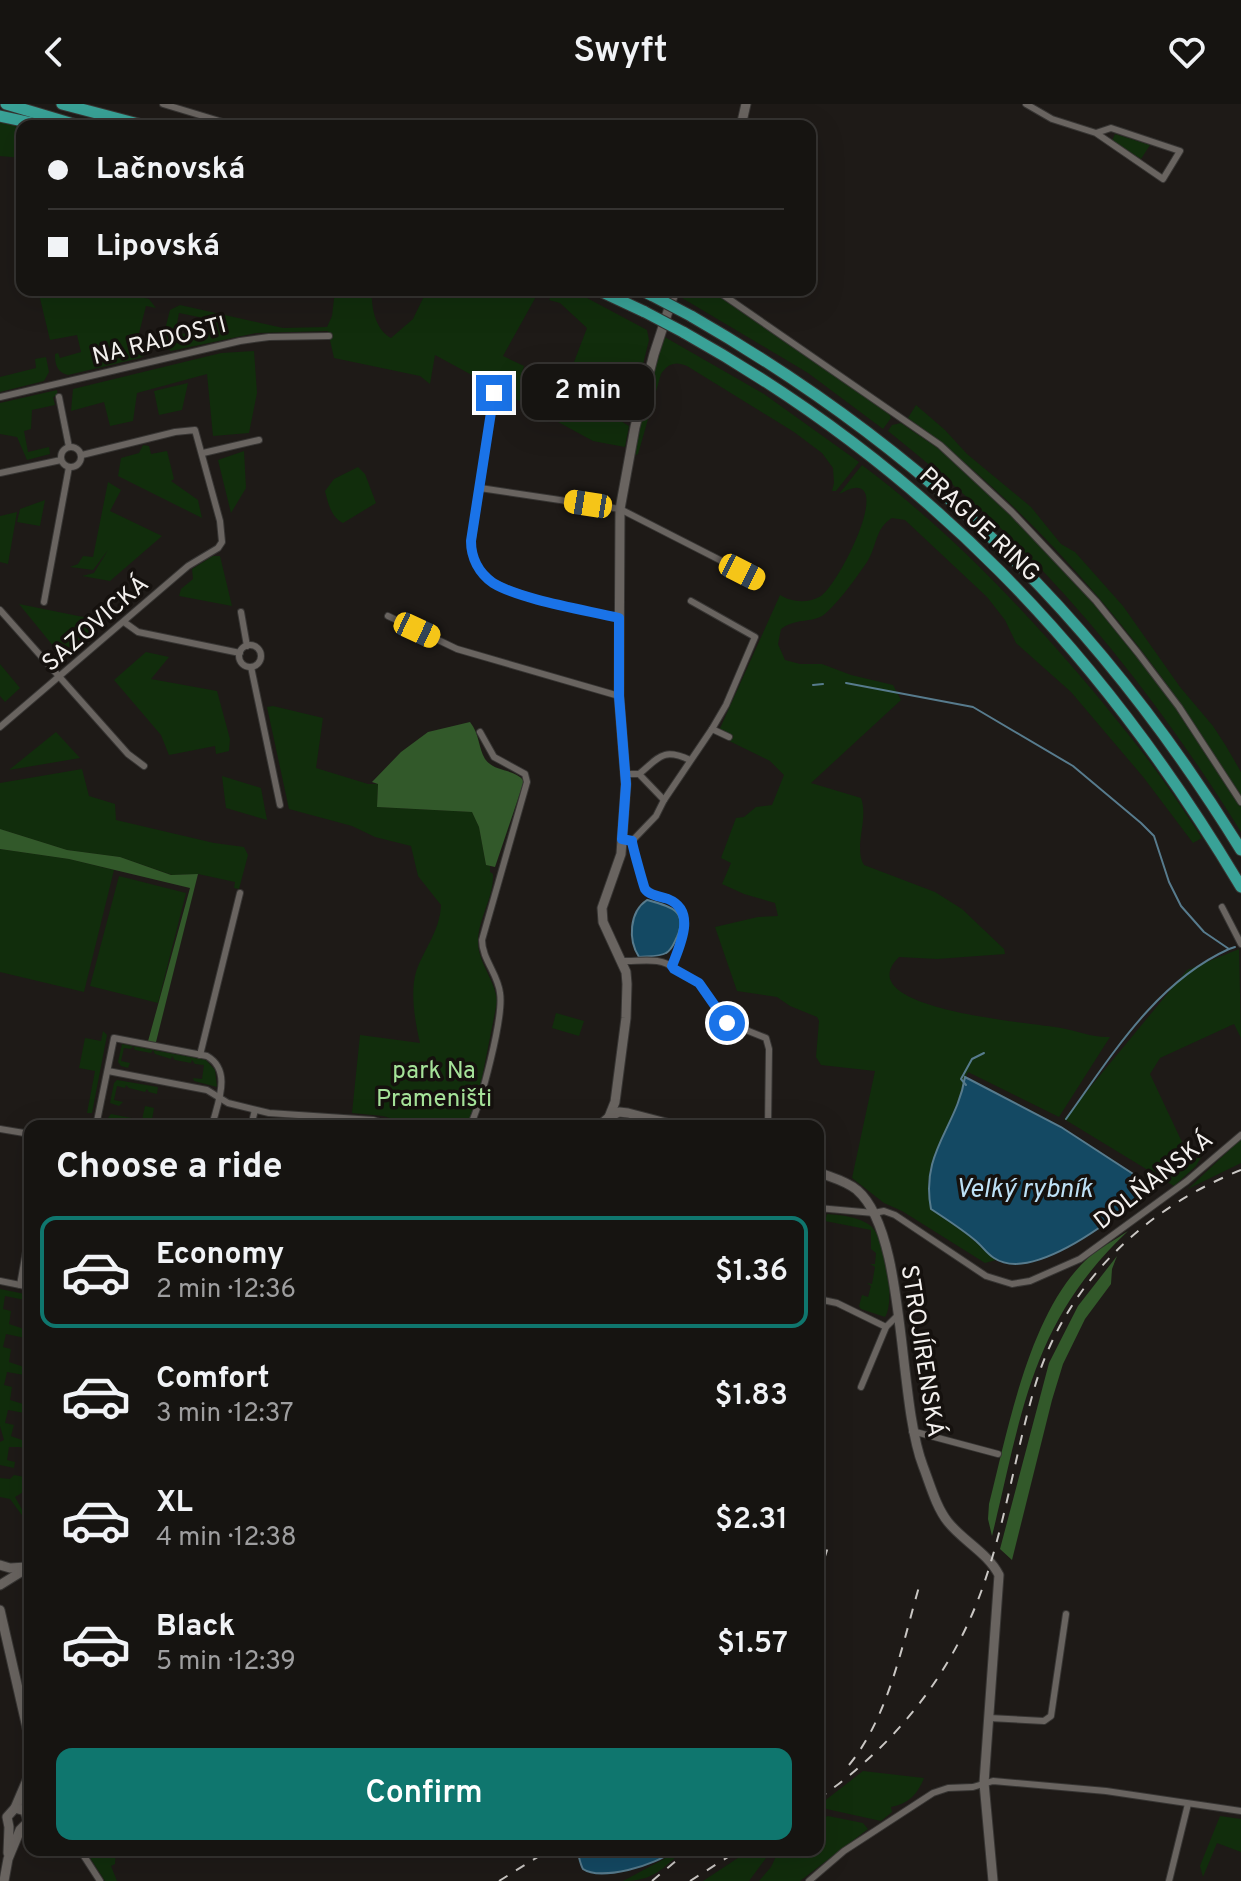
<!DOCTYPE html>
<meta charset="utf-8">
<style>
body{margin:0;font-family:Overpass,sans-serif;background:#23211f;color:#f1f3f6;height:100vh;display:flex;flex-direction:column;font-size:30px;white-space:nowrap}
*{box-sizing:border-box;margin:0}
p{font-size:26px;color:#9e9e9f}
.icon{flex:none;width:44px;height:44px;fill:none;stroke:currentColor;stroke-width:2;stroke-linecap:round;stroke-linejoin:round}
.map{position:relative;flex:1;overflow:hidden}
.drawer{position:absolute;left:24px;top:1016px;width:800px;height:736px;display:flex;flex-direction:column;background:#161411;border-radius:16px;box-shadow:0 8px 32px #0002,0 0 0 2px #353331}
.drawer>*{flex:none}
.hud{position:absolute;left:16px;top:16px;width:800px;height:176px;border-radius:16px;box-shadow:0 8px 32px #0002,0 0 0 2px #353331;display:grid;align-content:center;height:176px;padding:0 32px;background:#161411}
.end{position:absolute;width:36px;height:36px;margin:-18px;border:10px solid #1a73e8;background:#fff;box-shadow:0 0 0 4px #fff}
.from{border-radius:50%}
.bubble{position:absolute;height:56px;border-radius:16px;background:#161411;box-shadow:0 8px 32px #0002,0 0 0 2px #353331;font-size:26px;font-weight:600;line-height:56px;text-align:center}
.car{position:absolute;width:24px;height:48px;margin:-24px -12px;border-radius:10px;box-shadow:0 0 6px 2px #0007;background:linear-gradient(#f5c518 24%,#345 0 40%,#f5c518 0 76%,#345 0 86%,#f5c518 0)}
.hud b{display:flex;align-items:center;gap:28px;height:76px;font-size:30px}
.hud b+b{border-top:2px solid #353331}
.hud i{width:20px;height:20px;background:#f1f3f6}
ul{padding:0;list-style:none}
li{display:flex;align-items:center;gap:24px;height:112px;margin:0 16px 12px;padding:0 16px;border:4px solid transparent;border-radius:16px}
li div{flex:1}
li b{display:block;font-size:30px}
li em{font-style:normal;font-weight:600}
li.on{border-color:#0f766e}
li>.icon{width:72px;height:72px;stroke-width:1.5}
h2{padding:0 32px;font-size:36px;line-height:96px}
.cta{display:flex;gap:16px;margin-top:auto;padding:16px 32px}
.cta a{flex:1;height:92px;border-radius:16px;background:#0f766e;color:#fff;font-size:32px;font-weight:600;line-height:92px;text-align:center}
header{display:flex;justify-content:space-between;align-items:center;height:104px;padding:0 32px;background:#161411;font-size:36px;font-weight:600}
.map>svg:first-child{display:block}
.green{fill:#112d0c;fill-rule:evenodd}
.forest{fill:#32592a}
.water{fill:#144963;stroke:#577b8d;stroke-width:2}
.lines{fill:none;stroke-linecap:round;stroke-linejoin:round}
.stream{stroke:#577b8d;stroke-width:2}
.street-casing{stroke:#373533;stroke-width:8}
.secondary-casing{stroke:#373533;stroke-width:11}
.highway-casing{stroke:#373533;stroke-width:13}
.street{stroke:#696460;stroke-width:6}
.secondary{stroke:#696460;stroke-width:9}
.highway{stroke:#39a297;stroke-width:11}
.rail{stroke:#cac7c4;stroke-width:2;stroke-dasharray:10 10;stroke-linecap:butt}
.highway-bridge-casing{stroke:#373533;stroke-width:13;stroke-linecap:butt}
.highway-bridge{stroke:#39a297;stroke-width:11}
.route{stroke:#1a73e8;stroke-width:10}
.labels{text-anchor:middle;stroke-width:7;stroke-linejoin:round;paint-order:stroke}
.street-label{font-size:24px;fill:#f3f0ee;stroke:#15110e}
.park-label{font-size:24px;fill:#a5e299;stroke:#15110e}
.water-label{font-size:26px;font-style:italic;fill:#bee1f6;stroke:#15110e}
</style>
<header><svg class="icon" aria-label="back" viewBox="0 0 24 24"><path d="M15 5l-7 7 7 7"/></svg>Swyft<svg class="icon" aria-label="heart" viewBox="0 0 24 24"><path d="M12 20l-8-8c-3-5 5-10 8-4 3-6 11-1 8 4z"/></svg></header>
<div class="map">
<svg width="1241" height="1777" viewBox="0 0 1241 1777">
<rect width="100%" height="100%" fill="#1e1a17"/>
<g class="green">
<polygon points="0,18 22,23 22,54 0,52"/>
<polygon points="1115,30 1150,41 1141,55 1112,37"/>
<path d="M38,186H110L149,195L156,204L146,202L137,237L150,241L145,251L140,254L68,271C57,268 55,261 55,250L58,249L60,254L81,248L77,231L50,236Z"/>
<path d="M335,186H372C371,203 375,225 391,234L413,215L425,190L421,186H572L647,226L649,236L629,317L566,279L587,224L560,199L549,196L550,194L538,189L503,252L524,262L522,269L564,283L629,322L625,343L593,337L435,251L430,280L420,272L334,254L328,227L256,229L171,247L161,241L170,206L180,201L283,224L327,223L332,212ZM179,209L213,216L211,225L175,231Z"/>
<polygon points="679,186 710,186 888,308 891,314 883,325 808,269 677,191"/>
<path d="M663,232L764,290L859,358L836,387H832L834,379L833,364L822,349L794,328L687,262C676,257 668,259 661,270L638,350L633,352Z"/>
<polygon points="254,247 257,289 249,329 213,332 207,270 137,289 133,317 110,322 104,298 71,307 73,285 221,249"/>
<polygon points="46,253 49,268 44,277 0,288 0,273 36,264 35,255"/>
<polygon points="188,279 182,306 159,311 154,287"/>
<polygon points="57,286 58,292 53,293 55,301 32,306 31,325 24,327 28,348 49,343 50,350 27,356 17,333 0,330 0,299"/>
<path d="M916,301L945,326L967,350L1031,403L1061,440L1075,448L1123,502L1180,583L1213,622L1226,642L1241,668V692C1219,658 1197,623 1174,590C1101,488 1010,388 908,314Z"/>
<path d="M901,319L942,347L1039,438L1091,494L1181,609L1218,665L1241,702V728C1167,609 1080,496 977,402C948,376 918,351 888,327L892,321Z"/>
<polygon points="143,341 149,342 151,350 167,347 174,375 171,377 198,396 202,414 118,372 121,354 139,349"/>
<polygon points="244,347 246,384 231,409 218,356"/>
<path d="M862,361C964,437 1061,544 1139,644C1162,673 1182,704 1202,734L1193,739L1144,674L1071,588L1016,539L1005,516L987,493L905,416L892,414C875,424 877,443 867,458C856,474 842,494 827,508C814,521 799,512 781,525L778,540L785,556L800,560H822L851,571L893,581L901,596L811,679L861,694C869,716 853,743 864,761L935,788L962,805L1004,845L1005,850L937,855L899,853C845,906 1038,919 1061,924C1077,927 1094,934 1110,933L1059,1013L968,968C962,981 959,996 953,1009C939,1047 922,1061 931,1105L963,1127L996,1156L985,1159L902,1107L884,1099L852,1074L875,967L821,961L816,953L819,917L817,913L790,902L777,893L737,887L715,823L758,813L778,812L775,799L744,790L722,780L731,759L721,754L736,714L744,713L756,703L772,701L784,671L770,657L717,631L780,491C791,498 808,500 821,492C836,482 879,401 863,386C856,380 846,387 839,390Z"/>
<path d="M358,363L365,370L376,399L343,419C331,413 328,399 325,387L334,375Z"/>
<polygon points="108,378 121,386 110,407 162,432 110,477 82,472 94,469 108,446 93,466 70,463 78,460 83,452 93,453"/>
<polygon points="45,396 40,422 17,418 20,405"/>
<polygon points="17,408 8,460 0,458 0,412"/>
<polygon points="213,452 220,452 232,502 179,492 181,485 193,475 192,465"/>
<polygon points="19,500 103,517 63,554"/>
<polygon points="146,548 169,553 151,575 217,587 230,635 229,647 216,650 215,642 169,651 161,631 114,576"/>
<polygon points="0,560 20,584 5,598 0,592"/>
<path d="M273,602L323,614L316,664L368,680H378L377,703L472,708L479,723L486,761L490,762V768L493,770C494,794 478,814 478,838C478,859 496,877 497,898L479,989L467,1022H417L383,1012L352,1009L360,931L420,939C415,918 410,889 416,868C424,845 440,827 441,801L418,772L411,742L375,733L352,722L289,705L267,603Z"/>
<polygon points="56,628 80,654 9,666"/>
<polygon points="82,665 89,692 115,700 116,716 214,739 244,743 248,751 239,785 234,784 235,778 198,770 172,771 120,753 67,746 0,725 0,679"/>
<polygon points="222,672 261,684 267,716 226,704"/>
<polygon points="0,745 69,755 114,766 84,888 0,868"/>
<polygon points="119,772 186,789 158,899 90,882"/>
<polygon points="1239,845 1241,934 1234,920 1160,954 1150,970 1189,1053 1193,1057 1203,1050 1196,1062 1174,1082 1064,1015 1187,866"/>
<polygon points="556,909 584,917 579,932 552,924"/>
<polygon points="103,927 107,931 92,1009 87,1009 95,967 79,964 85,934 101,937"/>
<polygon points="122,940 206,956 215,966 217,983 194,977 193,974 202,975 204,961 195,960 192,956 191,959 175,956 172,952 171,955 155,950 153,946 151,949 135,946 133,942 131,945 124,944 121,957 130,959 128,964 121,962 118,958"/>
<polygon points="117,976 158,983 157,990 149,988 147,985 145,988 129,984 126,981 125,984 117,982 114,996 123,998 119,1002 110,999 114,979"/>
<polygon points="145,1002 154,1004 151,1022 128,1022 119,1017 118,1020 110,1019 109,1022 105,1022 107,1015 111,1010 142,1016"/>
<polygon points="1241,1035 1241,1059 1188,1085"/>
<path d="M827,1110C841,1111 860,1113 871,1122C887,1137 895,1199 885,1213L861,1205L859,1202L862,1191L868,1193L871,1182L867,1179L872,1180L875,1163L870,1160H875L876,1149L871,1145V1126L825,1117Z"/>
<polygon points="0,1185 30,1191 30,1197 5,1192 3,1205 11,1207 9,1220 30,1227 30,1235 6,1230 3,1243 11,1245 9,1258 30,1265 30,1272 7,1268 4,1281 12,1283 10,1296 30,1302 30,1310 8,1306 5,1319 14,1321 11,1332 30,1339 30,1346 20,1343 9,1343 7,1356 15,1358 14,1364 0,1361 0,1338 4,1336 0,1322"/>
<polygon points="14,1371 30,1374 30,1384 15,1393 24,1409 30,1405 30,1410 24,1414 10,1395 0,1393 0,1374 10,1375"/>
<path d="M863,1667L924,1674C918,1690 908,1700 891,1703L892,1708L881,1717L822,1704L818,1707V1702Z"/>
<polygon points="828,1712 863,1719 868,1725 800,1777 759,1777 771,1763 779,1746 818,1746 818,1716"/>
<polygon points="1220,1712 1241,1715 1241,1748 1217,1739 1203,1773 1200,1762"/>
<polygon points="85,1746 116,1746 115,1760 111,1762 117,1777 105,1777"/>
<path d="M674,1746H683C663,1765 653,1777 623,1777L664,1755Z"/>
<polygon points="750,1746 772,1746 749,1777 703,1777"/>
</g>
<g class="forest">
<path d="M470,618C480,631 478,643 485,655C495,669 514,664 524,677L495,763L486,761L479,723L472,708L377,703L378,680L372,678L401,648L428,628Z"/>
<polygon points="0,725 67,746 120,753 171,771 198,770 155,942 147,941 190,784 69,755 0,745"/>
<path d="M1128,1127C1031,1218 1022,1310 992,1432L988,1415L989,1400C1008,1326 1029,1209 1087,1155C1099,1144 1115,1136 1128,1127Z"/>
<polygon points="1117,1152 1112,1165 1111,1180 1085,1215 1063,1260 1052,1296 1012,1456 1000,1445 1049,1259 1078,1202"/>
</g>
<g class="water">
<path d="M647,796C669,802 689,806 677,833C674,839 672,846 666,849C659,853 647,852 639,853C628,836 629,808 647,796Z"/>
<path d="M965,973L1061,1023L1147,1079L1145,1090C1115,1113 1033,1180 994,1154C987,1150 982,1142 976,1137C962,1125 946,1115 931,1105C920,1048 957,1023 965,973Z"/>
<path d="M577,1746H674C656,1762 600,1777 583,1765C580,1760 579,1752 577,1746Z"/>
</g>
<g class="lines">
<g class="stream">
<polyline points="846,579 973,603 1073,662 1141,719 1154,732 1169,778 1181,802 1204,828 1229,845 1235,843"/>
<polyline points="813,581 823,580"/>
<polyline points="966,981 961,975 972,955 984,949"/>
<path d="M1066,1015C1112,951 1156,878 1229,845"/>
</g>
<g class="street-casing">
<g id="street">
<polyline points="163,0 236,22"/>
<polyline points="1026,0 1052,15 1096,29 1163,75 1180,47 1111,24 1096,29"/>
<polyline points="716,186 940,341 1012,408 1096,497 1138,549 1179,603 1241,698"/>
<path d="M495,285L471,441C472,452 475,462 483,470C504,493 587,507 619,514"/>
<polyline points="0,293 240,237 269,233 329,232"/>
<polyline points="59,293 69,343"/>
<circle cx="71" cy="353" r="10"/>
<polyline points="203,349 259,336"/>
<polyline points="0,369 61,356"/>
<polyline points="480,384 620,405 759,476"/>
<polyline points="44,498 69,363"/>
<polyline points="0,506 128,650 144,662"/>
<polyline points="241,508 247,542"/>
<polyline points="388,512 457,545 619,592"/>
<polyline points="124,518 138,528 240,549"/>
<circle cx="250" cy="552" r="11"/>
<polyline points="251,563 280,701"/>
<polyline points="0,623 188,462 218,444 222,438 220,417 195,326 175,328 82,351"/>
<polyline points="712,625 729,633"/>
<path d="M626,670H639C659,654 662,643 690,656"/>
<polyline points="639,670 664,696"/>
<polyline points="632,737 656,712 664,696 712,625 726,601 755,533 691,497"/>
<path d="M632,737C632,741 644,783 645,785C649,791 661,793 668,795C697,807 680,841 672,862"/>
<polyline points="1222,803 1241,840"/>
<path d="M622,857C639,858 662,852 674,865L699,879L726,918L766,934L769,945L768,1022"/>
<polyline points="200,951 240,789"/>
<polyline points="108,967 207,986 228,999 269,1009 373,1016 394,1022"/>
<path d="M96,1022L114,934L207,952C233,967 217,1000 212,1022"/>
<polyline points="251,1022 255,1006"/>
<path d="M470,1022C481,999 504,913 500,889C498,870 482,855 482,836L527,678L525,670L494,653L480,628"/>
<polyline points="0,1025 30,1030"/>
<polyline points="818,1104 874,1109 884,1107 895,1111 986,1172 1012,1180 1030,1177 1080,1155 1187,1077 1241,1031"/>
<polyline points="0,1177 30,1183"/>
<polyline points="20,1181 30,1125"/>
<polyline points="818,1195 837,1199 886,1223"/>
<polyline points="861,1283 886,1223 897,1212"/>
<polyline points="912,1327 998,1350"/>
<polyline points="989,1614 1044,1617 1051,1612 1066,1510"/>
<polyline points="80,1746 100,1777"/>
<polyline points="809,1777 844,1747 933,1689 948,1684 973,1683 993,1677 1106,1687 1241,1707"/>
<polyline points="1169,1777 1188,1700"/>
</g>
</g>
<g class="secondary-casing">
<g id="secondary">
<polyline points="741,22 746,0"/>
<polyline points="609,1013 619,1008 628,1009 678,1022"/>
<polyline points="599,1022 609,1013 615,998 626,914 627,880 626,868 603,818 602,804 621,750 626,680 619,592 620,405 635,323 654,250 675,186"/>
<path d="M818,1068C830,1073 847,1077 857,1086C907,1129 897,1294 923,1362C930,1380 936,1403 948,1418C963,1437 988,1449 999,1471L984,1679L993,1777"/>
<polyline points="0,1461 10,1464 27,1463"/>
<polyline points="0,1481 29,1463"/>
<polyline points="0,1506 30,1637"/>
<polyline points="25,1707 30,1663"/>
<polyline points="8,1749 9,1723 7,1713 15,1704 27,1676"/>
<polyline points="4,1777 8,1755 20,1726 28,1718 25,1707 15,1704"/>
</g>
</g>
<g class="highway-casing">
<g id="highway">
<polyline points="6,0 80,22"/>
<polyline points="62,0 146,22"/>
<polyline points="0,12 46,22"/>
<polyline points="598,186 645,208"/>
<polyline points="641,186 653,192"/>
<path d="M691,212C929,349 1097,513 1241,746"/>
<path d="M683,228C925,363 1100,546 1241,783"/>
</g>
</g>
<use href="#street" class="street"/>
<use href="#secondary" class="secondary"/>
<use href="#highway" class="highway"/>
<g class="rail">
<polyline points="818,1474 830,1437"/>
<path d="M849,1661C890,1611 903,1536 921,1476"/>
<path d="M818,1695C892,1644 950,1573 981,1488C1005,1422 1015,1350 1035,1282C1065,1181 1143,1105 1241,1066"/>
<polyline points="499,1777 549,1746"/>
<polyline points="652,1777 689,1746"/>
<polyline points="690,1777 739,1746"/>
</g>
<g class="highway-bridge-casing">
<g id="highway-bridge">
<polyline points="653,192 691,212"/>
<polyline points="645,208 683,228"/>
</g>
</g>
<use href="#highway-bridge" class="highway-bridge"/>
</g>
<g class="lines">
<path class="route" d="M494,289L471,437C471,454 479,469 493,479C521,496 586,506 619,514V592L626,680L622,735L632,737C632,741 644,783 645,785C649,791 661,793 668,795C697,807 680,841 672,862L674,865L699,879L727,919"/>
</g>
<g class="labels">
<g class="street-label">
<text transform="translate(159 236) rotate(-14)" y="8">NA RADOSTI</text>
<text transform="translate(980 420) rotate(43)" y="8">PRAGUE RING</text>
<text transform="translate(95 519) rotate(-41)" y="8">SAZOVICKÁ</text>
<text transform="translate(1153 1076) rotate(-38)" y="8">DOLŇANSKÁ</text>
<text transform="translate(923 1247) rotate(81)" y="8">STROJÍRENSKÁ</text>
</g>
<g class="park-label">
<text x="434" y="974">park Na<tspan x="434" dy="28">Prameništi</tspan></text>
</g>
<g class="water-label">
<text x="1024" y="1093">Velký rybník</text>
</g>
</g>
</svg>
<i class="end from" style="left:727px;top:919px"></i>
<i class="end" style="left:494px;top:289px"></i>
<div class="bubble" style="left:522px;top:260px;width:132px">2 min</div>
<i class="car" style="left:588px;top:400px;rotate:279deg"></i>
<i class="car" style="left:742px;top:468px;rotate:117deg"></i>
<i class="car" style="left:417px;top:526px;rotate:115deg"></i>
<div class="hud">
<b><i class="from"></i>Lačnovská</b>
<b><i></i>Lipovská</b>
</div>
<section class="drawer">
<h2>Choose a ride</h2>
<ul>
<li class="on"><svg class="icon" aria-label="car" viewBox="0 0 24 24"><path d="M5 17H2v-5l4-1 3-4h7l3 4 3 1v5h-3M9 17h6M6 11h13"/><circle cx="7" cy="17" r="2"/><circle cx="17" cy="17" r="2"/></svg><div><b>Economy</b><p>2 min · 12:36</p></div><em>$1.36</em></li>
<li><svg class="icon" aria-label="car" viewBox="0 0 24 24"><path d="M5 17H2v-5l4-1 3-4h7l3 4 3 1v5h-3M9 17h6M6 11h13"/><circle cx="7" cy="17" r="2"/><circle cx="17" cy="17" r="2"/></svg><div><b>Comfort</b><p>3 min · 12:37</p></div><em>$1.83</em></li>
<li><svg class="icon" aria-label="car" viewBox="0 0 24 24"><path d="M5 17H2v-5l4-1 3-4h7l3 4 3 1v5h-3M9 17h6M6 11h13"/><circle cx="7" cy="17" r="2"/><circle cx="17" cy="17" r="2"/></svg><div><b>XL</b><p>4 min · 12:38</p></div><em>$2.31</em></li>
<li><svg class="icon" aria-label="car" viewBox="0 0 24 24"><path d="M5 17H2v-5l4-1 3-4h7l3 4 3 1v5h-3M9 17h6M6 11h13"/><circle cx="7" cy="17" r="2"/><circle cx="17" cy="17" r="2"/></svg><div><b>Black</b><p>5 min · 12:39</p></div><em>$1.57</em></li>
</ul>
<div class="cta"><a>Confirm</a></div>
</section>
</div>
